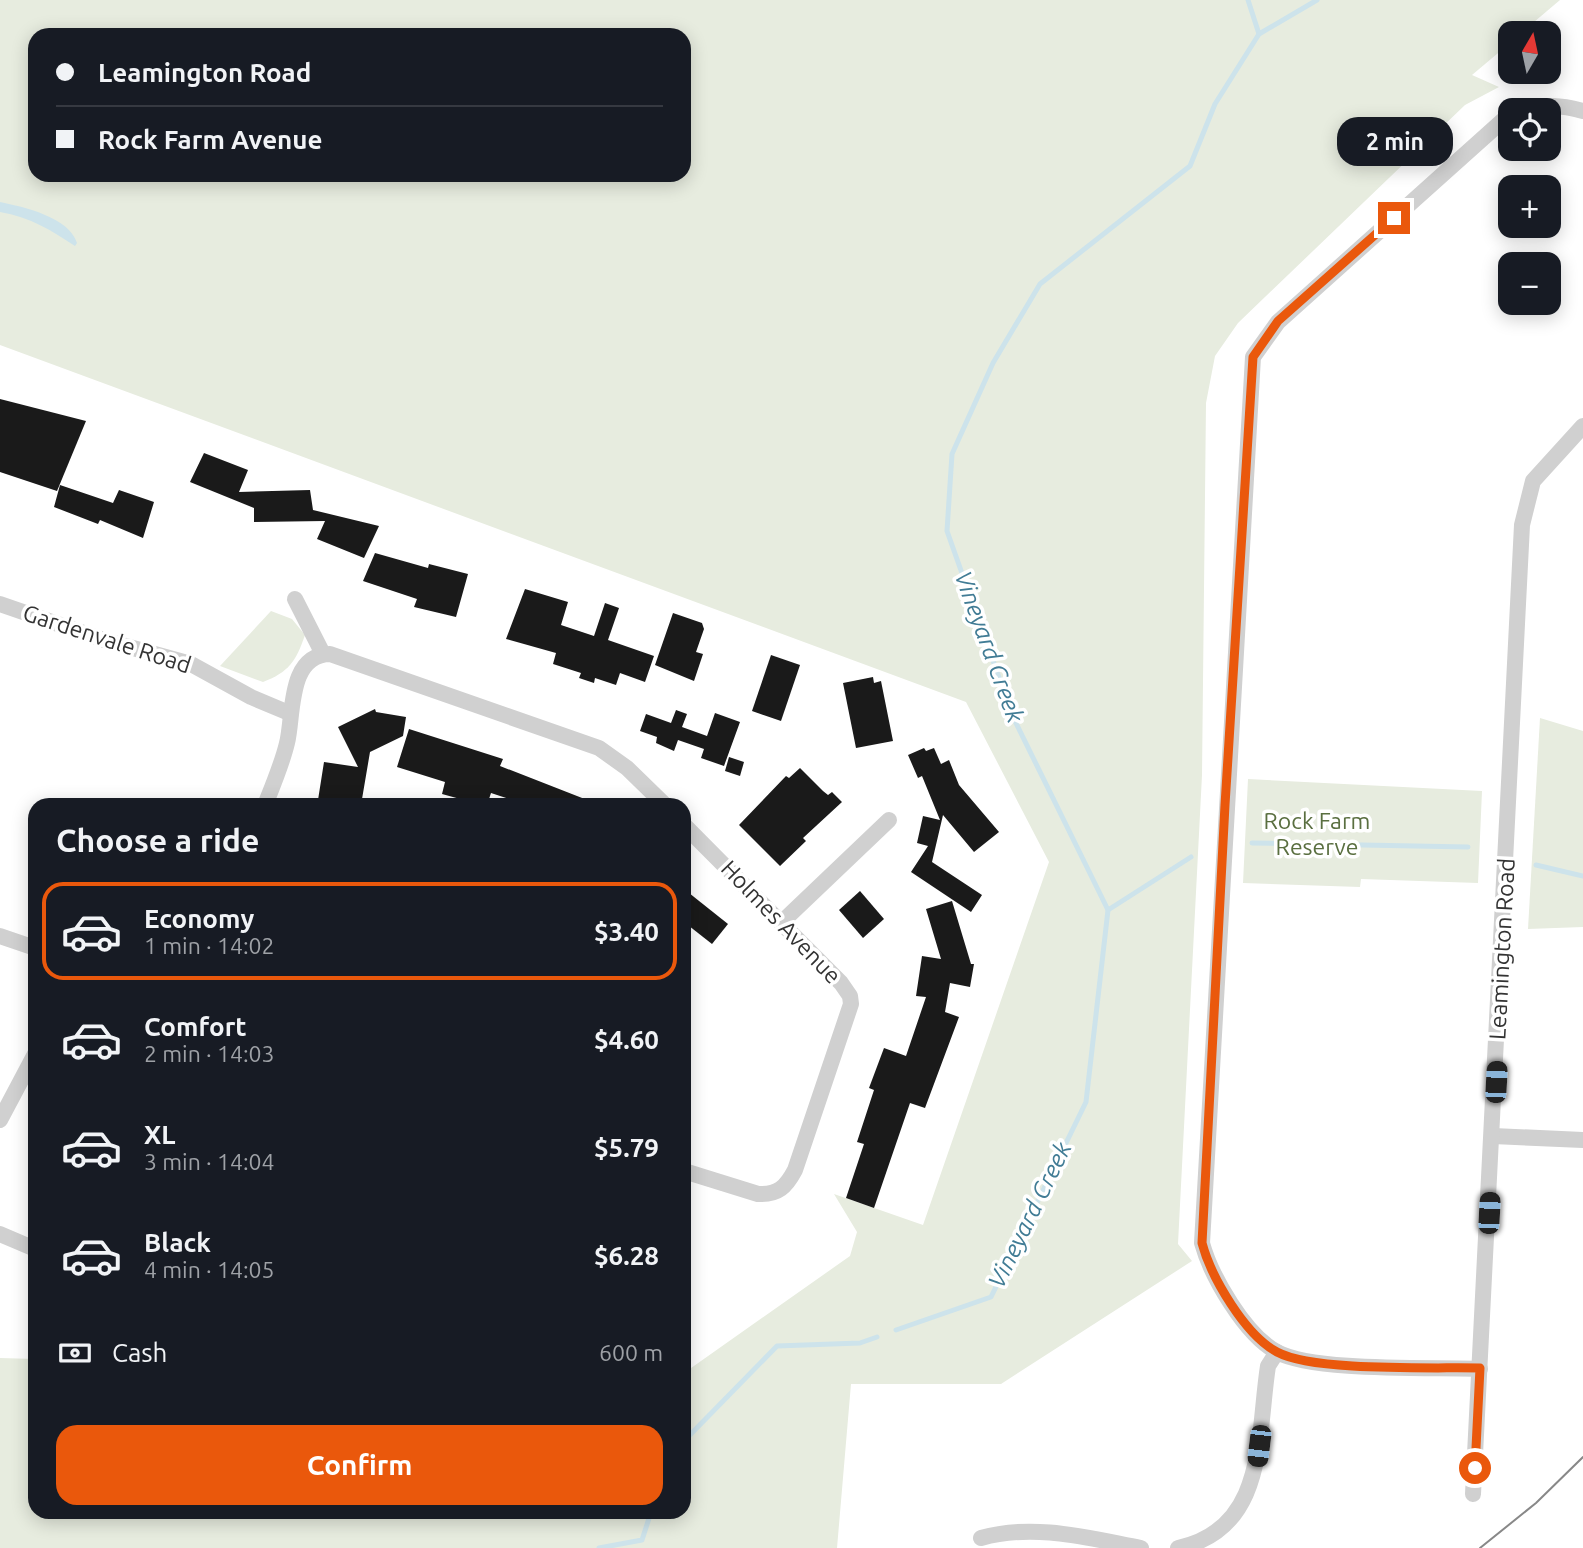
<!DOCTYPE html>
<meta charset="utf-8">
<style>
body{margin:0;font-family:Ubuntu,sans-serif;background:#242831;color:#f1f3f6;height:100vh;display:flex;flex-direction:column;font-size:26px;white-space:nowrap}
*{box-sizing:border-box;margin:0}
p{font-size:23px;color:#9ea1a6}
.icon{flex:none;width:38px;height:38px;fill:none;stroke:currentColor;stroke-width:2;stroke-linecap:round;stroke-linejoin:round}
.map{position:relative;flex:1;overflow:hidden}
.panel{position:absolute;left:28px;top:798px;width:663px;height:721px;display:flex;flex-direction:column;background:#171b24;border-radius:21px;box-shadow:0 4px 18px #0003}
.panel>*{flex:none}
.hud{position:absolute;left:28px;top:28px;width:663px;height:154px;border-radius:21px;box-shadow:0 4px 18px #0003;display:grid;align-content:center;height:154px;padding:0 28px;background:#171b24}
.needle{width:46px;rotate:9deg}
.controls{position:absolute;left:1498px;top:21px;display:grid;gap:14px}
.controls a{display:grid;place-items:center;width:63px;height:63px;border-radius:14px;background:#171b24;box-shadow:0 4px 18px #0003;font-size:35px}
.end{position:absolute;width:32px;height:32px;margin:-16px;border:9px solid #ea580c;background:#fff;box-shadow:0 0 0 4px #fff}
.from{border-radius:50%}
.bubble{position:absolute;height:49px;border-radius:21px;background:#171b24;box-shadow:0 4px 18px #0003;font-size:23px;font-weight:600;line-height:49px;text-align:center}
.car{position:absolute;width:21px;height:42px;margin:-21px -10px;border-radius:9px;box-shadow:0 0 5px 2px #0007;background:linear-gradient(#222 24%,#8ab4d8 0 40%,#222 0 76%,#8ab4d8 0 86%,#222 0)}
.hud b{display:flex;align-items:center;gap:24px;height:66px;font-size:26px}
.hud b+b{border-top:2px solid #363941}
.hud i{width:18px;height:18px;background:#f1f3f6}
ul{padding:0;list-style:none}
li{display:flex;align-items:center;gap:21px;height:98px;margin:0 14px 10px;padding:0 14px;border:4px solid transparent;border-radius:21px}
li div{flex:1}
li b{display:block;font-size:26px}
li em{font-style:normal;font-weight:600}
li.selected{border-color:#ea580c}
li>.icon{width:63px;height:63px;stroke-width:1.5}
h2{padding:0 28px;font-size:32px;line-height:84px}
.pay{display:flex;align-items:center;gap:18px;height:77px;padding:0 28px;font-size:26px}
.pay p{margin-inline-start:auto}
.action{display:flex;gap:14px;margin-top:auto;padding:14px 28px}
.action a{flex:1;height:80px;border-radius:21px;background:#ea580c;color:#fff;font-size:28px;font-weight:600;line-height:80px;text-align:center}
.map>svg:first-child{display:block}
.green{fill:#e7ecdf;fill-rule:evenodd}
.water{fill:#cde3eb}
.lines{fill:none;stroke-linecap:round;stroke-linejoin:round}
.stream{stroke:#cde3eb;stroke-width:5}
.building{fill:#1a1a1a}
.minor{stroke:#d0d0d0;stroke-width:16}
.tram{stroke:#888;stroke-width:2}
.route{stroke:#ea580c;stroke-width:9}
.labels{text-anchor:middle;stroke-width:7;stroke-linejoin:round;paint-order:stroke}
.street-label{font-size:23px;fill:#333;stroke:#fff}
.park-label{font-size:23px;fill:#5a6f40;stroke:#fff}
.water-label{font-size:24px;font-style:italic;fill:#417c95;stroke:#fff}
</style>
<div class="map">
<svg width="1583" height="1548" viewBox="0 0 1583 1548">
<rect width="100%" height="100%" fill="#fff"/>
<g class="green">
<path d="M0,0H1560L1521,33H1510V43L1472,75L1499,87L1465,105L1238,323L1215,356L1206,403L1202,775L1178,1244L1192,1261L1001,1384H851L837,1548H0V1358L35,1359V1512H684V1373L850,1256L857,1232L834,1194L923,1225L1049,862L966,702L0,345ZM35,35H684V175H35Z"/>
<path d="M271,611L292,619L305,635C296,661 289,672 263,682L220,666Z"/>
<polygon points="1540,718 1583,731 1583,927 1528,929"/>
<polygon points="1248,779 1482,791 1478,883 1361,879 1360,887 1243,883"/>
</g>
<path class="water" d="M0,202C24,207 69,217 77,243L75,246C51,230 30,217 0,212Z"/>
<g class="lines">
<g class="stream">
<polyline points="1248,0 1259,34"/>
<polyline points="1252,843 1468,847"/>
<polyline points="1536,865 1583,876"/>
<polyline points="1108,910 1191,857"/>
<polyline points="896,1330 991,1297 1086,1102 1108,910 1013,717 947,531 952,454 993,363 1040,284 1190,166 1215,104 1259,34 1317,0"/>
<polyline points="684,1441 777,1346 860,1343 877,1337"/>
<polyline points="599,1548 642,1540 651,1512"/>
</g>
</g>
<g class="building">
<polygon points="0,399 86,421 57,491 0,472"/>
<polygon points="204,453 248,470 239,492 310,490 313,510 379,526 364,558 317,539 325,521 254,522 254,508 190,482"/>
<polygon points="60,485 113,503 119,490 154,502 143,538 100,520 98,524 54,507"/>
<polygon points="375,553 428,568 429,564 468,574 456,617 414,607 417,599 363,581"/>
<polygon points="525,589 568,602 561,625 594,636 605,603 619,608 608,640 654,656 645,682 620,673 616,685 595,678 594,683 579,678 581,673 553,664 556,653 506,639"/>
<polygon points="673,613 702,623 704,629 696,652 703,654 694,681 655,665"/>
<polygon points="771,655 800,665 781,721 752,711"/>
<polygon points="873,677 874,683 881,681 893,741 856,748 843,683"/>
<polygon points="375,709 376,712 406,717 403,736 370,752 361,805 318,800 324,762 358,767 338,727"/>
<polygon points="676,710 687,714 682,727 707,736 715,713 740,722 724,766 701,758 704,749 678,740 674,751 656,743 657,737 640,731 646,714 671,723"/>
<polygon points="409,729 503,759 500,766 600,805 528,805 491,793 487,805 482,805 442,794 445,782 397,767"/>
<polygon points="924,748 926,751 934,748 941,764 949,760 959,785 999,832 974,852 943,815 932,862 982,895 971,912 911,872 928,846 917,843 923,816 940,820 922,776 918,778 908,755"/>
<polygon points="729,757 744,762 740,776 725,771"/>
<polygon points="800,768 823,791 828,795 832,792 842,802 803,838 806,841 780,866 739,825 786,776 789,778"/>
<polygon points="684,889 728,924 712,944 684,922"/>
<polygon points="860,891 884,919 863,938 839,910"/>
<polygon points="952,901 971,964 974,964 970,987 950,983 945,1012 959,1017 925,1108 910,1103 874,1208 846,1198 864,1144 857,1142 874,1090 869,1088 884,1048 906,1056 926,997 916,996 922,956 941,959 926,909"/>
</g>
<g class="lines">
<g class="minor">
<path d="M1523,110C1545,104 1561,105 1583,111"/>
<polyline points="295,599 323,654"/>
<polyline points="0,604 104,640 191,664 251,697 289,713"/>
<path d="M265,805C273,785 282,764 287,743C294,716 287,655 330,654L599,748L627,768L665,805"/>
<path d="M684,825L841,983L850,996L851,1004L795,1170C786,1187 778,1195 758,1194L684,1171"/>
<polyline points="782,922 889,820"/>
<polyline points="0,936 35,948"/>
<polyline points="0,1120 35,1054"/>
<polyline points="1493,1136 1583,1140"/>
<polyline points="0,1234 35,1249"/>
<path d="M1480,1369C1434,1367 1314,1372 1277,1352C1245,1335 1211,1276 1202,1243L1253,357L1278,322L1510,114"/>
<polyline points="1473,1494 1522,525 1533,481 1583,426"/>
<path d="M981,1538C1034,1523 1088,1538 1141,1548"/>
<path d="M1178,1548C1267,1529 1257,1436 1268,1366L1277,1352"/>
</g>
<polyline class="tram" points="1480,1548 1536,1503 1583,1457"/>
</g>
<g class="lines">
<path class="route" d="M1394,218L1278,321L1253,357L1225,805L1202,1243C1211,1277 1245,1335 1277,1352C1314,1372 1434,1367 1480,1368L1475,1468"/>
</g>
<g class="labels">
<g class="street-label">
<text transform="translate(107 639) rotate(18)" y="8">Gardenvale Road</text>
<text transform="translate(781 922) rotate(46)" y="8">Holmes Avenue</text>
<text transform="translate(1502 949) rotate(-87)" y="8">Leamington Road</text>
</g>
<g class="park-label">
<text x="1317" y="829">Rock Farm<tspan x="1317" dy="26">Reserve</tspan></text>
</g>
<g class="water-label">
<text transform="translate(989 647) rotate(70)" y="8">Vineyard Creek</text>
<text transform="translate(1030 1215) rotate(-64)" y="8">Vineyard Creek</text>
</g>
</g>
</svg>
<div class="controls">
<a><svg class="needle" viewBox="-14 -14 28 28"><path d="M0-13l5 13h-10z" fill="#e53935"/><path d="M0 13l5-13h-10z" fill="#9ea1a6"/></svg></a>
<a><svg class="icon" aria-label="locate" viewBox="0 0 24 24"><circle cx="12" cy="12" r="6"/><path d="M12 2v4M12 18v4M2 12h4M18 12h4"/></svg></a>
<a>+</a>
<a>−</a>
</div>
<i class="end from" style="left:1475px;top:1468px"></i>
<i class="end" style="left:1394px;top:218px"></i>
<div class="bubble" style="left:1337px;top:117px;width:116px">2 min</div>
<i class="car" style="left:1496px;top:1082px;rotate:3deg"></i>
<i class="car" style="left:1489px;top:1213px;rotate:3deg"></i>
<i class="car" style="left:1259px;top:1446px;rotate:187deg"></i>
<div class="hud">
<b><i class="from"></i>Leamington Road</b>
<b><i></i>Rock Farm Avenue</b>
</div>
<section class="panel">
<h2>Choose a ride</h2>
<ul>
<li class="selected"><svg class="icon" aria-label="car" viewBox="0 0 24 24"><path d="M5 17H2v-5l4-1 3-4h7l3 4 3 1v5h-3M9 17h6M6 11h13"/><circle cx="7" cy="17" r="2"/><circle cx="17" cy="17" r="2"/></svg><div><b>Economy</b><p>1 min · 14:02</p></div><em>$3.40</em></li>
<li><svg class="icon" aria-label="car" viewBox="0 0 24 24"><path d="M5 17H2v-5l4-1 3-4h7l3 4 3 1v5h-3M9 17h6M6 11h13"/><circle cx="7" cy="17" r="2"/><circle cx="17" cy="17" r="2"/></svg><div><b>Comfort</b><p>2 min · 14:03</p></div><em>$4.60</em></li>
<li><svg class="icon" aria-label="car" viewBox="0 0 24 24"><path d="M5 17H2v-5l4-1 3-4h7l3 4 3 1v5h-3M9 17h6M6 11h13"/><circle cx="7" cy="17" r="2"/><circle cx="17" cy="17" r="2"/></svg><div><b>XL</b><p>3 min · 14:04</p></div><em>$5.79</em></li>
<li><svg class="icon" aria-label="car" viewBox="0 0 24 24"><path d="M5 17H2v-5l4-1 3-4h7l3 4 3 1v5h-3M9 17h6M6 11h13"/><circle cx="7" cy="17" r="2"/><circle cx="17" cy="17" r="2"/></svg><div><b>Black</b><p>4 min · 14:05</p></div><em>$6.28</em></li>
</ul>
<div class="pay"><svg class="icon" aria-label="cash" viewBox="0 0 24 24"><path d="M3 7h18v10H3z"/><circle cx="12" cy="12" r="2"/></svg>Cash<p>600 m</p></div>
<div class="action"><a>Confirm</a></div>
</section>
</div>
